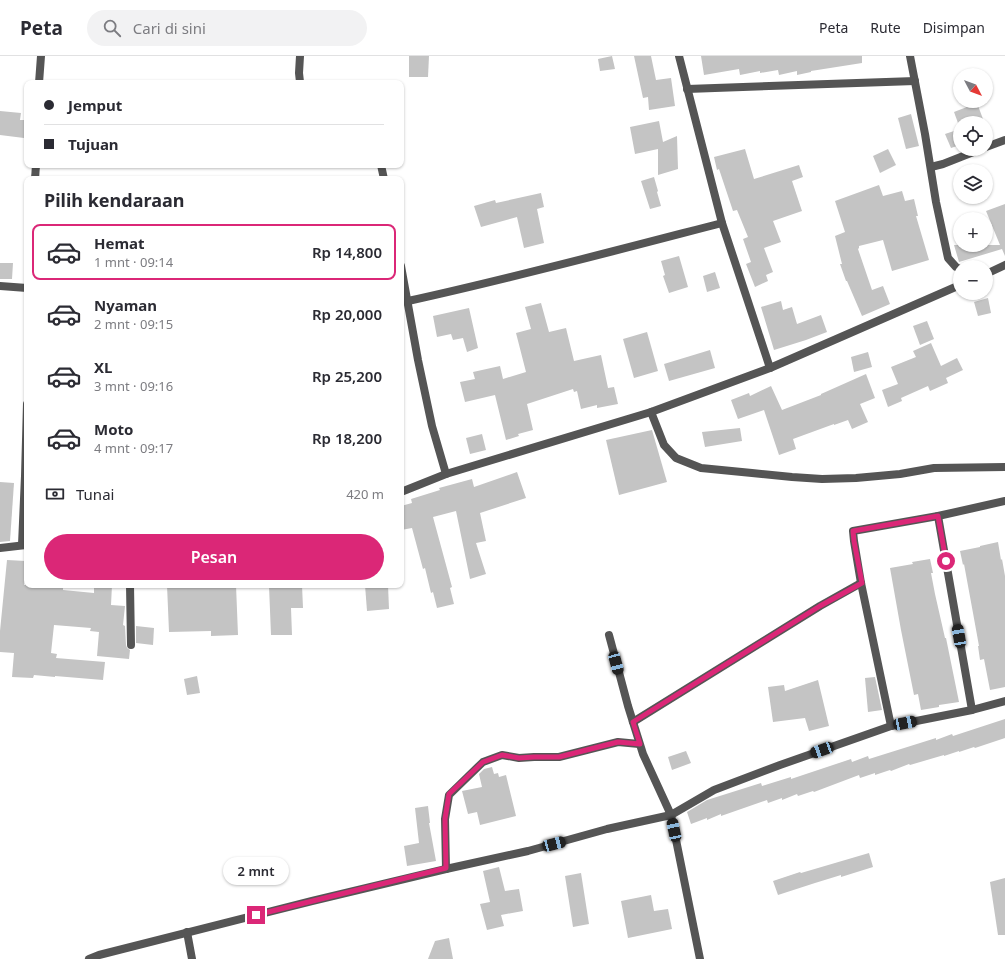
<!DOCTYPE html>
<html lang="id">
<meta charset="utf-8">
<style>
body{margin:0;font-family:"Noto Sans",sans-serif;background:#f2f2f3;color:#2b2b33;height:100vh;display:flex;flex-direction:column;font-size:15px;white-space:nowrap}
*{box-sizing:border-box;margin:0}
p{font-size:13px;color:#7c7c81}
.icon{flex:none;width:22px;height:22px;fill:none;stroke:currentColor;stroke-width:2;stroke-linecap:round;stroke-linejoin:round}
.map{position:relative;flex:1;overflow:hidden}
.panel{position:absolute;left:24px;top:120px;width:380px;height:412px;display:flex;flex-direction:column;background:#fff;border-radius:8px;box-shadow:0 1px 3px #0004}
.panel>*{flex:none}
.top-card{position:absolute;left:24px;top:24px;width:380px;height:88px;border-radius:8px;box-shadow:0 1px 3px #0004;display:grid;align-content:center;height:88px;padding:0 20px;background:#fff}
.needle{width:26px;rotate:131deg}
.tools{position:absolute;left:953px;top:12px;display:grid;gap:8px}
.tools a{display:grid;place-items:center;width:40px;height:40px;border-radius:50%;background:#fff;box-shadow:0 1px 3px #0004;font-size:20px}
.end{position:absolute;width:18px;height:18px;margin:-9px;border:5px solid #db2777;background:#fff;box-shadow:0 0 0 2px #fff}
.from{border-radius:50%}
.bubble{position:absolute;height:28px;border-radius:14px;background:#fff;box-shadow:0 1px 3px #0004;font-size:13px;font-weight:600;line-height:28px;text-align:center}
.car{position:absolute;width:12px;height:24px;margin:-12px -6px;border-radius:5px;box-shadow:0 0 3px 1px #0007;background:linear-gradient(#222 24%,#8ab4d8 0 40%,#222 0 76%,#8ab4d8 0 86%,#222 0)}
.top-card b{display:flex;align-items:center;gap:14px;height:38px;font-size:15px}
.top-card b+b{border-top:1px solid #e1e1e2}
.top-card i{width:10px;height:10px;background:#2b2b33}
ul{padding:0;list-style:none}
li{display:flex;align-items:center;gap:12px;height:56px;margin:0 8px 6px;padding:0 12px;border:2px solid transparent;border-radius:8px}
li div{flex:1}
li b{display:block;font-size:15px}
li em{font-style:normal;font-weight:600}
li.current{border-color:#db2777}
li>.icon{width:36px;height:36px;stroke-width:1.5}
h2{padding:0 20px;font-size:18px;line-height:48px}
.pay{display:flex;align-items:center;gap:10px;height:44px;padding:0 20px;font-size:15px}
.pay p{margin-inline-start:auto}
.action{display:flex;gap:8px;margin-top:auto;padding:8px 20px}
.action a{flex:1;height:46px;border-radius:24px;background:#db2777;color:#fff;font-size:16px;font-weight:600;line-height:46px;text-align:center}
header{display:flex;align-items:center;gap:24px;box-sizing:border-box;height:56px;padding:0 20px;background:#fff;border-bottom:1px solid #e1e1e2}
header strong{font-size:19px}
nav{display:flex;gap:22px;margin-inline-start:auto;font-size:14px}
.search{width:280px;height:36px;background:#f2f2f3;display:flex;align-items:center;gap:10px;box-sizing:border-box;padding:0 14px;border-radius:22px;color:#7c7c81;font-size:15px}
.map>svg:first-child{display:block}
.building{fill:#c4c4c4}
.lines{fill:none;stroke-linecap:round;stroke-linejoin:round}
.street{stroke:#555;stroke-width:8}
.route{stroke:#db2777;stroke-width:5}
</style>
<header>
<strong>Peta</strong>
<div class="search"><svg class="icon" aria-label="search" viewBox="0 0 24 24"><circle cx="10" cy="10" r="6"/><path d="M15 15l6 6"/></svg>Cari di sini</div>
<nav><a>Peta</a><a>Rute</a><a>Disimpan</a></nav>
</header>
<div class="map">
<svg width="1005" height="903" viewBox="0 0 1005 903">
<rect width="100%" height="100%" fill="#fff"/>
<g class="building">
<polygon points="409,0 429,0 428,21 409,21"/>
<polygon points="612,0 615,13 600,15 598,3"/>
<polygon points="634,0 651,0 656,24 671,22 675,50 649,54 648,41 643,42"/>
<polygon points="701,0 862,0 862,7 811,15 811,16 797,19 797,15 779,19 778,14 760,17 760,15 740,19 739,13 704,19"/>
<polygon points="977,47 983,63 972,67 958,67 954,56"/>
<polygon points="0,55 21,57 20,64 25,64 24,82 0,79"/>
<polygon points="911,58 919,90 906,93 898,62"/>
<polygon points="659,65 663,86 677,80 678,113 658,119 658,93 635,98 630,71"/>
<polygon points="960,73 960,89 951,92 945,78"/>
<polygon points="745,93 754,123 799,109 803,121 792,125 802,155 773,165 781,186 764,192 773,216 766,219 768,225 755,231 746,208 751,206 743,183 748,181 737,154 733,155 719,113 717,114 714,101"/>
<polygon points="888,93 896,109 880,117 873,100"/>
<polygon points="654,121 658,135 657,136 661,150 650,153 641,125"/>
<polygon points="879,129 883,140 902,135 905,145 914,143 918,160 916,160 929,204 892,215 883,184 859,190 859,192 858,193 872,234 883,230 890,248 862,260 847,225 846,225 840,208 842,208 835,180 845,176 835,145"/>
<polygon points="541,137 544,151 537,153 544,187 524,192 517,161 481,171 474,150 495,144 496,147"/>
<polygon points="1005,148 1005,200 1002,193 959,206 954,189 1000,189 986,155"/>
<polygon points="679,200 688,231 669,237 663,220 665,219 661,205"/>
<polygon points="0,207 13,207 12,223 0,223"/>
<polygon points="715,216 720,232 707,236 703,220"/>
<polygon points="988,242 991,257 978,260 974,246"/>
<polygon points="781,245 783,254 792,251 797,268 821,259 827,276 806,284 774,294 761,251"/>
<polygon points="541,247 549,276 566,272 574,305 601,299 608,332 614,331 618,348 597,352 597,349 581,353 577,335 574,336 573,333 527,348 533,374 518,378 519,380 506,384 495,339 465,346 460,326 475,323 473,316 500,310 503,323 526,316 516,277 531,273 525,251"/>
<polygon points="469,252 478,292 467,296 463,282 453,284 451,278 437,281 433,260"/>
<polygon points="927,265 934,283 920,289 913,270"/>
<polygon points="647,276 658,315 634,322 623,283"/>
<polygon points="931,287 941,310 957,302 963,314 946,322 948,327 930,335 928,330 901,342 902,345 888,351 882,334 898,328 891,311 916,301 913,295"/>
<polygon points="710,294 715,312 669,325 664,308"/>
<polygon points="868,296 872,311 854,316 851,301"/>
<polygon points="866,318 875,342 860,348 868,366 852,373 848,364 834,369 834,368 793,383 796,393 779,399 764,354 738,363 731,344 749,337 750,340 771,330 782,354 821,339 821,338"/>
<polygon points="740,372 742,385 705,391 702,376"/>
<polygon points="652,374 667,426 619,439 606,384"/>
<polygon points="482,378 486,394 470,398 466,382"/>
<polygon points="517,416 526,442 480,457 486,485 476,487 486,518 470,523 456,455 433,461 452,531 450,532 454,548 437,552 433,536 431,537 425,512 423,513 412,472 401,474 401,450 412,447 411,443 440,434 439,432 472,423 474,431"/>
<polygon points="0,426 14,427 10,485 0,486"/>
<polygon points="998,486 1001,504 1002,503 1005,520 1005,631 990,634 984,603 980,604 978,590 979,590 973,557 964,508 963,509 960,495 980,491 980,490"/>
<polygon points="930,503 933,517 931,517 935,538 945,582 946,582 959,646 939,649 939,651 921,654 918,638 914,639 901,574 890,512 913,508 912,506"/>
<polygon points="7,504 26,505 24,529 63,529 63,534 94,537 94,529 112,529 111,549 125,550 123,569 125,570 126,589 127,592 130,594 129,603 97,600 99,576 90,575 91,572 54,569 51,597 57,598 56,602 105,606 103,624 55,620 55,621 34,619 33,622 12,621 14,597 0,596 0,575"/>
<polygon points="167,529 236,529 238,579 211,580 211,575 169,576"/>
<polygon points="302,529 303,552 291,552 292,579 271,579 269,530"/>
<polygon points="365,529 388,529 389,553 367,555"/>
<polygon points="136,570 154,572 153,589 136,587"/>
<polygon points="197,620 200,637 187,639 184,623"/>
<polygon points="875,621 882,654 868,656 865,622"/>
<polygon points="818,624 829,670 809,675 805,662 773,666 768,631 784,629 785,635"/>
<polygon points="1005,663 1005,682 975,692 974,691 959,696 959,695 944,700 944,699 910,709 909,708 891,715 890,714 875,719 875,717 860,722 859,719 814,736 813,735 798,740 797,738 782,744 782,742 768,747 767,744 721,760 721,758 707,764 707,762 691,768 687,756 707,744 761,727 762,730 791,721 791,723 851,703 852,706 868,700 869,703 936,682 936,684 952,678 953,680"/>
<polygon points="686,695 691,707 672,714 668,701"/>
<polygon points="492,711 494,718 498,717 499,721 506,719 516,760 480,769 477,756 468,758 462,735 482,731 479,718 484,713"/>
<polygon points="428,750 430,767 429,767 436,805 407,810 404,790 419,787 415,752"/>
<polygon points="869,797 873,811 841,821 841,819 815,827 778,839 773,825 800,816 801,817"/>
<polygon points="499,811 505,835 519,833 523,855 501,859 504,870 487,874 480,848 490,846 483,815"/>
<polygon points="581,817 589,868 573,871 565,820"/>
<polygon points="1005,822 1005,879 998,879 990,826"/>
<polygon points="651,839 654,855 668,853 672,873 628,882 621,845"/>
<polygon points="449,882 453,903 428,903 435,885"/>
</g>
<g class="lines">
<g class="street">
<polyline points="300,0 299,17 300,26 301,27"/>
<polyline points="679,0 722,167 770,312"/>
<polyline points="910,0 925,78 936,146 948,202 956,211 960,213"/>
<polyline points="39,27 41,0"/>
<polyline points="687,33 915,25"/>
<polyline points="986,91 1005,84"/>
<polyline points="381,109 384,123"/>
<polyline points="931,111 943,108 981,93"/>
<polyline points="35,123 36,109"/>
<polyline points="401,210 418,304 432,370 446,418"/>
<polyline points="986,218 1005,209"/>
<polyline points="0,230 27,232"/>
<path d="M408,245C513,222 618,194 722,167"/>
<polyline points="651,356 664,389 676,402 701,412 752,417 792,421 822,423 856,422 900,418 934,412 1005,411"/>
<polyline points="401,436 446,418 651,356 770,312 960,229"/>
<polyline points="938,460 972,654"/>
<polyline points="22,489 25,420 27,348"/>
<polyline points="0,492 26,489"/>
<polyline points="130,529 131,589"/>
<polyline points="609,579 628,650 643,698 671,759 700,903"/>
<polyline points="633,666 820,550 861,527"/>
<polyline points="891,670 861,527 854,485 853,475 938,460 1005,445"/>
<polyline points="446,813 445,763 449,739 483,706 502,699 519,702 534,701 559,701 618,686 639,688"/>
<polyline points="187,876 192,903"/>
<polyline points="89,903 99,899 312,845 446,813 528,795 607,773 671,759 714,734 780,709 891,670 972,654 1005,645"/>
</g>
</g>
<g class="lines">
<polyline class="route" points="256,859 446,812 445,763 449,738 483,706 502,699 519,702 534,701 559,701 618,686 640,688 633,666 820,550 862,527 854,485 853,475 938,460 946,505"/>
</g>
</svg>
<div class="tools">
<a><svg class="needle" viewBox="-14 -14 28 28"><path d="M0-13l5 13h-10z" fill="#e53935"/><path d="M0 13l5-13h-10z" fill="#7c7c81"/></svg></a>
<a><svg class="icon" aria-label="locate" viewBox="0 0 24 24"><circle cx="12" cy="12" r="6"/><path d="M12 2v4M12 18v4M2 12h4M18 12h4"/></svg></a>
<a><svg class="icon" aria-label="layers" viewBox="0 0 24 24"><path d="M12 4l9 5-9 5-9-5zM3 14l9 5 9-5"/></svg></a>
<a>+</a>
<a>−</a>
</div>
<i class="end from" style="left:946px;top:505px"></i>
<i class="end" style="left:256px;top:859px"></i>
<div class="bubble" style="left:223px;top:801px;width:66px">2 mnt</div>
<i class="car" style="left:959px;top:580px;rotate:350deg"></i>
<i class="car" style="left:616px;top:607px;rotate:165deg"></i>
<i class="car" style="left:905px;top:667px;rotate:79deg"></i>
<i class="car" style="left:822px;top:694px;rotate:250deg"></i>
<i class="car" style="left:674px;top:774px;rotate:348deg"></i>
<i class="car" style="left:554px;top:788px;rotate:75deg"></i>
<div class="top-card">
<b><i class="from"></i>Jemput</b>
<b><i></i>Tujuan</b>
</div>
<section class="panel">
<h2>Pilih kendaraan</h2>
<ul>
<li class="current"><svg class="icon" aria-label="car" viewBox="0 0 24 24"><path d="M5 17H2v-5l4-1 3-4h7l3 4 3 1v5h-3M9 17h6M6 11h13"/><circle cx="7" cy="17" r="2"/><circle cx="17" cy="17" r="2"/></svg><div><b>Hemat</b><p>1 mnt · 09:14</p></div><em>Rp 14,800</em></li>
<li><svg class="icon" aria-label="car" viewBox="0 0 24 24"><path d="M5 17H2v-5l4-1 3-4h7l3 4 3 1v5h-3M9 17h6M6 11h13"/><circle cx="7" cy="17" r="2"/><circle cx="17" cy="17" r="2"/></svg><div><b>Nyaman</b><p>2 mnt · 09:15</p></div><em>Rp 20,000</em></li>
<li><svg class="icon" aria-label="car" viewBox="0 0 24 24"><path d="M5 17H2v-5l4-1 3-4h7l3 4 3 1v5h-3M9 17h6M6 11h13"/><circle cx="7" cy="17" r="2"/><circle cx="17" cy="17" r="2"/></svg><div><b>XL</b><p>3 mnt · 09:16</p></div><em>Rp 25,200</em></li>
<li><svg class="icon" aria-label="car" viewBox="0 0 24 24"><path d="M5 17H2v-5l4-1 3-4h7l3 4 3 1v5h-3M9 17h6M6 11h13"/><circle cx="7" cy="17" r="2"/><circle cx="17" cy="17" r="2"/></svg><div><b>Moto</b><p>4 mnt · 09:17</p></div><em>Rp 18,200</em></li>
</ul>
<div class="pay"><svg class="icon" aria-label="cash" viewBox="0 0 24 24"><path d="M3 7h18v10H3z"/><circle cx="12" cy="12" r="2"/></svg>Tunai<p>420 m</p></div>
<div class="action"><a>Pesan</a></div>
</section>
</div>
